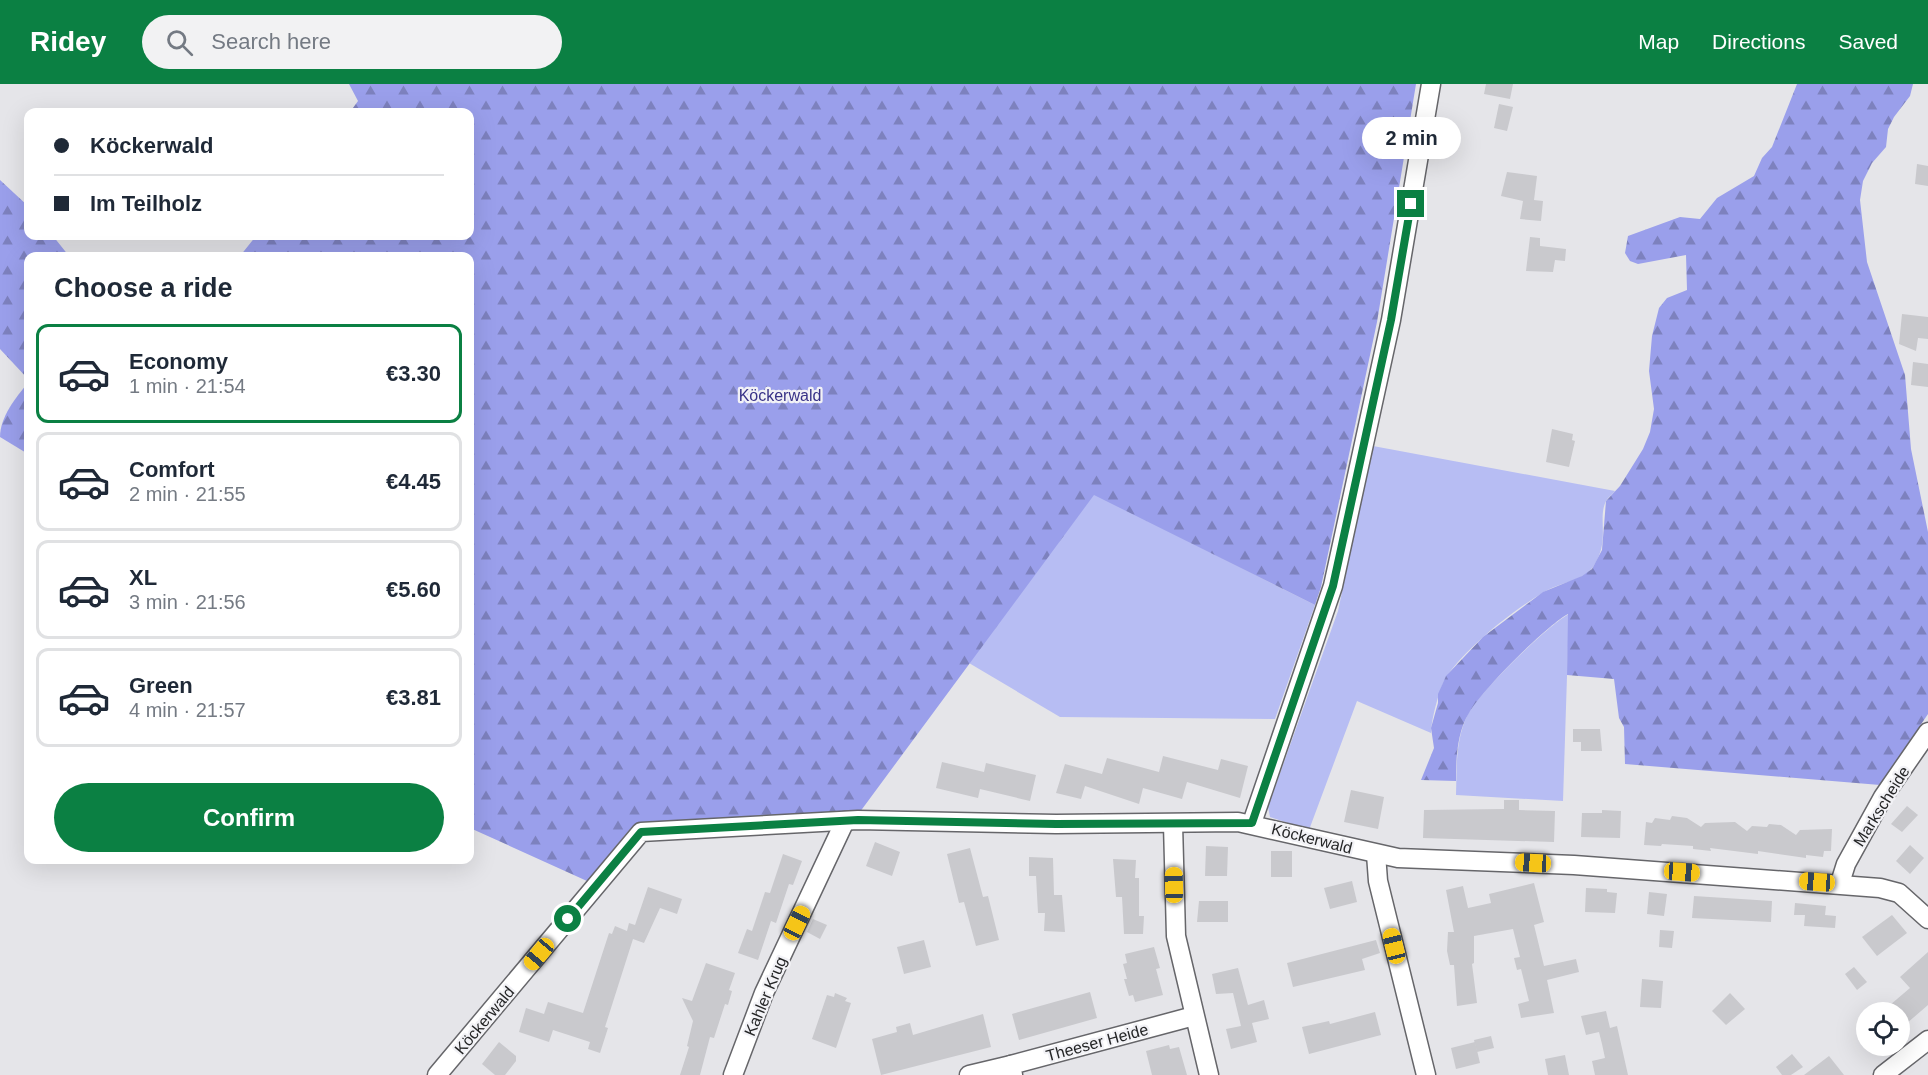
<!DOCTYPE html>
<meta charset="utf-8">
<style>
body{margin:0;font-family:Arial,sans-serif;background:#f2f2f3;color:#1f2937;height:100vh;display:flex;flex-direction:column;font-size:22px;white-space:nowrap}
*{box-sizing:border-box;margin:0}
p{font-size:20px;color:#747a83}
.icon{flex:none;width:33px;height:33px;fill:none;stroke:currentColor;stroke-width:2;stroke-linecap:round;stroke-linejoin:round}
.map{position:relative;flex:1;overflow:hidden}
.details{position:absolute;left:24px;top:168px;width:450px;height:612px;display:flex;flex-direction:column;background:#fff;border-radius:12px;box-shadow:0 6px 24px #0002}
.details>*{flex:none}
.top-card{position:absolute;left:24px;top:24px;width:450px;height:132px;border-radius:12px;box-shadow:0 6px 24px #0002;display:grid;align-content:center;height:132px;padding:0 30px;background:#fff}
.tools{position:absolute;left:1856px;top:918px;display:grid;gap:12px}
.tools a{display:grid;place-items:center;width:54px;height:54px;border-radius:50%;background:#fff;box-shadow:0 6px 24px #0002;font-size:30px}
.end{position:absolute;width:27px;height:27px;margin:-14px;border:8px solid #0b8043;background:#fff;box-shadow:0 0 0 3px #fff}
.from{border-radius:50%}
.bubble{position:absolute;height:42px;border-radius:21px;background:#fff;box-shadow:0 6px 24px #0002;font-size:20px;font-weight:800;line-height:42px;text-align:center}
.car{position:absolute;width:18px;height:36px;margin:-18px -9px;border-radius:8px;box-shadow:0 0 4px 2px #0007;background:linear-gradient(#f5c518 24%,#345 0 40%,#f5c518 0 76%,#345 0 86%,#f5c518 0)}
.top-card b{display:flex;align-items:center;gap:21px;height:57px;font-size:22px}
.top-card b+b{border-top:2px solid #e0e1e3}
.top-card i{width:15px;height:15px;background:#1f2937}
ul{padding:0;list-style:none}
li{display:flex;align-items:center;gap:18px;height:99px;margin:0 12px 9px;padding:0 18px;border:3px solid #e0e1e3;border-radius:12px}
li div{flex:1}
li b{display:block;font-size:22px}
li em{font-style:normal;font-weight:800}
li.current{border-color:#0b8043}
li>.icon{width:54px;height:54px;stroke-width:1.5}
h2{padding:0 30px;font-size:27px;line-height:72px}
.primary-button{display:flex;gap:12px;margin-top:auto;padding:12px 30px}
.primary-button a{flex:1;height:69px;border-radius:36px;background:#0b8043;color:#fff;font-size:24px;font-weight:800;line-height:69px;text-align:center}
header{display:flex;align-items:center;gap:36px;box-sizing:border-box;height:84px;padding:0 30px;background:#0b8043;color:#fff}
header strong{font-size:28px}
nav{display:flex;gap:33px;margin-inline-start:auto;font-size:21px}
.search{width:420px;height:54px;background:#f2f2f3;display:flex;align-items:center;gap:15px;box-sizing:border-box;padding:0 21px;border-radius:33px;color:#747a83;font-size:22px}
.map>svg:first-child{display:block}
.green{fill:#b7bdf3}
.forest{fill:url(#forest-firs)}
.building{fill:#c9c9cd}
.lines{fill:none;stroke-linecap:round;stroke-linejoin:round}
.minor-casing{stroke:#66666a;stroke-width:21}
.minor{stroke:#fff;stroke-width:18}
.route{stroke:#0b8043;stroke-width:8}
.labels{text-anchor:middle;stroke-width:4.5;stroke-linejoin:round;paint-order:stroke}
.park-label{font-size:16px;fill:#383288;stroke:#f2f2f6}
.street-label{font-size:16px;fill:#252627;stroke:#f2f2f6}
</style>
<header>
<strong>Ridey</strong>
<div class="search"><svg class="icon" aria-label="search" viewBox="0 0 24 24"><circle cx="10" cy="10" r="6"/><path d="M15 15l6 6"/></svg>Search here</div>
<nav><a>Map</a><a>Directions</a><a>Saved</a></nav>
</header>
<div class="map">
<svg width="1928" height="991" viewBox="0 0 1928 991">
<defs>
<pattern id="forest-firs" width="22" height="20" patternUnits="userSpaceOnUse" patternTransform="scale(1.5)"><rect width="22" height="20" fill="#9a9feb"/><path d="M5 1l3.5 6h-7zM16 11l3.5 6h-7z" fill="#7d81be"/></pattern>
</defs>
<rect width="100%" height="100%" fill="#e5e5e9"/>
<g class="green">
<path d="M1373,362L1615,407C1613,410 1608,413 1606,417C1597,435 1611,457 1593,483C1583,497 1558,499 1544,508C1512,527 1468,562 1447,592C1440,601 1431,637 1431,649L1357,617L1309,746L1270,733L1268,723L1338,527Z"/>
<polygon points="1094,410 1315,521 1275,635 1060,633 969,579"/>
<path d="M1569,530L1563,717L1456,711C1457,684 1455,656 1468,630C1479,609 1548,541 1569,530Z"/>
</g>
<g class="forest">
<polygon points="349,0 1416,0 1377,238 1321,503 1315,521 1094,411 854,736 631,744 587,797 470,744 470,172 240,172 256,152 470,152 470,28 350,28 358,17"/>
<path d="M1797,0H1913L1910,12L1894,33L1888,45L1886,63L1872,79L1863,97L1860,116L1867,178L1905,291L1911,365L1928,448V630L1880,701L1625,680L1624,643L1619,634L1614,595L1567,591L1568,530C1546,542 1482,606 1469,629C1457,648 1456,675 1456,697L1421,696L1434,664L1431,644L1438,619V610L1446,592L1483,553L1543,508L1582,492L1592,485L1602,466L1606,417L1620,402L1643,365L1650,348L1654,325L1649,287L1652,252L1659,224L1667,214L1687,206L1686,171L1638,180L1630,177L1625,169L1628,152L1680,133L1700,135L1717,114L1754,92L1762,74L1772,63Z"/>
<polygon points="0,96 28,122 28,152 53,152 69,172 28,172 28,295 0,265"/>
<path d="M28,299V370L0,353C0,333 16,313 28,299Z"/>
</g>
<g class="building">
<polygon points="1486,0 1513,0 1510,15 1484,10"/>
<polygon points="1499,20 1513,23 1507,47 1494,44"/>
<polygon points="1917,80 1928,82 1928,102 1915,100"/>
<polygon points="1507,88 1537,92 1534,116 1543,117 1541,137 1520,135 1523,117 1501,112"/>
<polygon points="1530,153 1540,154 1540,162 1566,165 1565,177 1555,176 1553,188 1526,187"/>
<polygon points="1902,230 1928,233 1928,255 1918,254 1916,267 1899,260"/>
<polygon points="1913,278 1928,280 1928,303 1911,301"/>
<polygon points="1552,345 1573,350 1572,356 1575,357 1569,383 1546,378"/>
<polygon points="1573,645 1600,645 1602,667 1581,667 1581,658 1573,658"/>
<polygon points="1163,672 1218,686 1221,675 1248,682 1240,714 1187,698 1182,715 1143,704 1139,720 1085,702 1081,715 1056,709 1065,680 1102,690 1107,674 1159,688"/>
<polygon points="942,678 984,688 986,679 1036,691 1030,717 980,705 978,714 936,704"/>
<polygon points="1351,706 1384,713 1378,745 1344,738"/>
<polygon points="1504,716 1519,716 1519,726 1555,727 1554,758 1423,754 1424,726 1504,725"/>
<polygon points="1907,722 1918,731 1902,748 1891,740"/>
<polygon points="1602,726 1621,727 1620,754 1581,753 1582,729 1602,729"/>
<polygon points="1672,732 1687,734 1701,743 1705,739 1735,738 1747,747 1752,742 1767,743 1769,740 1781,741 1796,751 1800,746 1832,745 1831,767 1824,767 1823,773 1806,771 1806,774 1758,767 1758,770 1710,764 1711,767 1693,765 1693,762 1662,760 1661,762 1644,761 1646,738 1652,739 1655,734 1670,736"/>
<polygon points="875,758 900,768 892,792 866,782"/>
<polygon points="1910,761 1924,774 1910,790 1896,777"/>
<polygon points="1206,762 1228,763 1227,792 1205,792"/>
<polygon points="970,764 983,813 988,812 999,856 976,862 964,818 959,819 947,770"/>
<rect x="1271" y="767" width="21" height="26"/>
<polygon points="783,770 802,777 793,801 789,800 776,839 771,837 758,876 738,869 747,845 752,847 765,808 770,809"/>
<polygon points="1029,773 1053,774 1054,811 1062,811 1065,848 1044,847 1045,829 1038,829 1036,792 1029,792"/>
<polygon points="1113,775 1136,776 1135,794 1139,794 1139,832 1144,832 1143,850 1124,850 1122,813 1116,813"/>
<polygon points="1352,797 1357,818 1330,825 1324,804"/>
<polygon points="1534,799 1544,838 1534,841 1544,882 1576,875 1579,888 1547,896 1554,929 1521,934 1518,920 1529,917 1521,885 1517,886 1514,874 1520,873 1513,845 1474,852 1474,879 1472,880 1477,919 1457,922 1454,881 1450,881 1447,867 1448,848 1454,848 1446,806 1463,802 1468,824 1491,819 1489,810"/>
<polygon points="648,803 682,815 677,830 660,824 644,859 633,855 605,943 608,944 600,969 588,965 590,958 553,946 549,958 519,948 526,924 544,930 548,918 583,929 609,849 612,850 615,842 627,847 629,839 635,841"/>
<polygon points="1586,804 1607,805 1607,808 1617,809 1615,829 1585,828"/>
<polygon points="1649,808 1667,810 1664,832 1647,830"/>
<polygon points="1694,812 1772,817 1771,838 1692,834"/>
<polygon points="1199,817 1228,817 1228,838 1197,838"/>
<polygon points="1795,819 1826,822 1825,831 1836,832 1835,844 1804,842 1805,831 1794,831"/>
<polygon points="1892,831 1907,849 1877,872 1862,853"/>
<polygon points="813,835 827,841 820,855 807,848"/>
<polygon points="1660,846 1674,847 1672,864 1659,863"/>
<polygon points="924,856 931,883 904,890 897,863"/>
<polygon points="1376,856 1380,869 1362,875 1365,886 1293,903 1287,879"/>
<polygon points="1154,863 1160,884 1156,885 1163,911 1135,918 1133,911 1129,912 1124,895 1127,895 1123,880 1127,879 1125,870"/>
<polygon points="1928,868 1928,921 1899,946 1899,928 1890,921 1910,904 1900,893"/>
<polygon points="706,879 735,889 729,906 732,907 728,921 725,920 714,954 710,953 700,991 680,991 689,963 687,962 693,937 682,914 692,917"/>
<polygon points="1854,883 1867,898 1857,906 1845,890"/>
<polygon points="1238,884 1248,921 1264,916 1269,935 1252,939 1257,958 1231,965 1226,945 1241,942 1233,909 1216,910 1212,890"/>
<polygon points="1642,895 1663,897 1661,924 1640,923"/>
<polygon points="1090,908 1097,934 1019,956 1012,930"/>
<polygon points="835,909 847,914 845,917 851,919 836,964 812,955 827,911 834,913"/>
<polygon points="1730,909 1745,925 1726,941 1712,927"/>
<polygon points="1606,927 1610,944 1617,942 1628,991 1595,991 1592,977 1605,974 1602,960 1599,948 1586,951 1581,932"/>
<polygon points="1375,928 1381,951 1309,970 1302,943 1329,937 1330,940"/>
<polygon points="983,930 991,963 881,991 872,955 897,948 896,943 910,939 913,951"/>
<polygon points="1491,952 1494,964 1477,968 1474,956"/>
<polygon points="499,958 516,972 516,977 505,991 495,991 482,980"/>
<polygon points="1475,958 1480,979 1456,985 1451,964"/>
<polygon points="1169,961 1170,965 1179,963 1187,991 1152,991 1146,967"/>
<polygon points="1792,970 1803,983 1791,991 1782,991 1776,983"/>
<polygon points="1565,971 1569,991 1548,991 1545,975"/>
<polygon points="1829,972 1844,991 1804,991"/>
</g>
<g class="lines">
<g class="minor-casing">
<g id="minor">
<polyline points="1252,739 1333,502 1391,236 1431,0"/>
<polyline points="1173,740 1176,852 1209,991"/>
<polyline points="1376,770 1378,797 1426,991"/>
<polyline points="1840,799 1846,780 1883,713 1928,648"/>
<polyline points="437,991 641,748 858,736 1056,740 1238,738 1398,774 1574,781 1880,804 1899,809 1928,835"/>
<polyline points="733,991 764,909 845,737"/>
<polyline points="969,991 1011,981"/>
<polyline points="1013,991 1011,981 1194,932"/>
<polyline points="1883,991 1928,956"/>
</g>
</g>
<use href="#minor" class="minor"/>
</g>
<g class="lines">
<polyline class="route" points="568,835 641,748 858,736 1056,740 1252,739 1333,502 1391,236 1411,120"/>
</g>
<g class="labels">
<g class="park-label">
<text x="780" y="317">Köckerwald</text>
</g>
<g class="street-label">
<text transform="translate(1881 722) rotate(-58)" y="6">Markscheide</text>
<text transform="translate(1312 754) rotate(14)" y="6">Köckerwald</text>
<text transform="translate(765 912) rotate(-67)" y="6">Kahler Krug</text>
<text transform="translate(484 936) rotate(-50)" y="6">Köckerwald</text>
<text transform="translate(1097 958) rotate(-15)" y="6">Theeser Heide</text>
</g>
</g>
</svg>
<div class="tools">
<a><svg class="icon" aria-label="locate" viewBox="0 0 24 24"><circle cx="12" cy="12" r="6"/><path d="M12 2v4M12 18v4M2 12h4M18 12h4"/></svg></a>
</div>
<i class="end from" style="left:568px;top:835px"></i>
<i class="end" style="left:1411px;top:120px"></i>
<div class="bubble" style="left:1362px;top:33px;width:99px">2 min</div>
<i class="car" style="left:1533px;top:779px;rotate:273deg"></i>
<i class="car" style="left:1682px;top:788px;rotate:94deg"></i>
<i class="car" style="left:1817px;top:798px;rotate:274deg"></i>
<i class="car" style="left:1174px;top:801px;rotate:359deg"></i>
<i class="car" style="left:797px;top:839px;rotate:26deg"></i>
<i class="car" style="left:1394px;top:862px;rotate:346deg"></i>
<i class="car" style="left:539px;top:870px;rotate:220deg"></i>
<div class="top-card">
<b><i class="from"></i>Köckerwald</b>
<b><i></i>Im Teilholz</b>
</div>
<section class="details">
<h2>Choose a ride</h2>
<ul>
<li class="current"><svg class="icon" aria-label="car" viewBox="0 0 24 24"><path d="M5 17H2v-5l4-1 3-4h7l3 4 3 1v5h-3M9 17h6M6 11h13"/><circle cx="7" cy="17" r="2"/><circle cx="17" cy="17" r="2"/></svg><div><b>Economy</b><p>1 min · 21:54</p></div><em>€3.30</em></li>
<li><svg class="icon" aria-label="car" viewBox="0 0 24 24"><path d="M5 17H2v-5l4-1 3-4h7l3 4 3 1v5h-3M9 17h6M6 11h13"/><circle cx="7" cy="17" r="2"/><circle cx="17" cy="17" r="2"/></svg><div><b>Comfort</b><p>2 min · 21:55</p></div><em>€4.45</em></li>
<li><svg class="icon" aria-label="car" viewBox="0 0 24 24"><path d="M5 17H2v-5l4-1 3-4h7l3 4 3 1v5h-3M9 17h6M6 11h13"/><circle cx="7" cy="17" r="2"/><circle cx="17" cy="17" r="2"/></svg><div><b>XL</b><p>3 min · 21:56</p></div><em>€5.60</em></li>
<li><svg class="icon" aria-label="car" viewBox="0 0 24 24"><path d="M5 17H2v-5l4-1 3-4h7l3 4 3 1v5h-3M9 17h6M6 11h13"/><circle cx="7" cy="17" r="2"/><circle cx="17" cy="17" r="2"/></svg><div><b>Green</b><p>4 min · 21:57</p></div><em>€3.81</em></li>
</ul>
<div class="primary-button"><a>Confirm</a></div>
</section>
</div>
